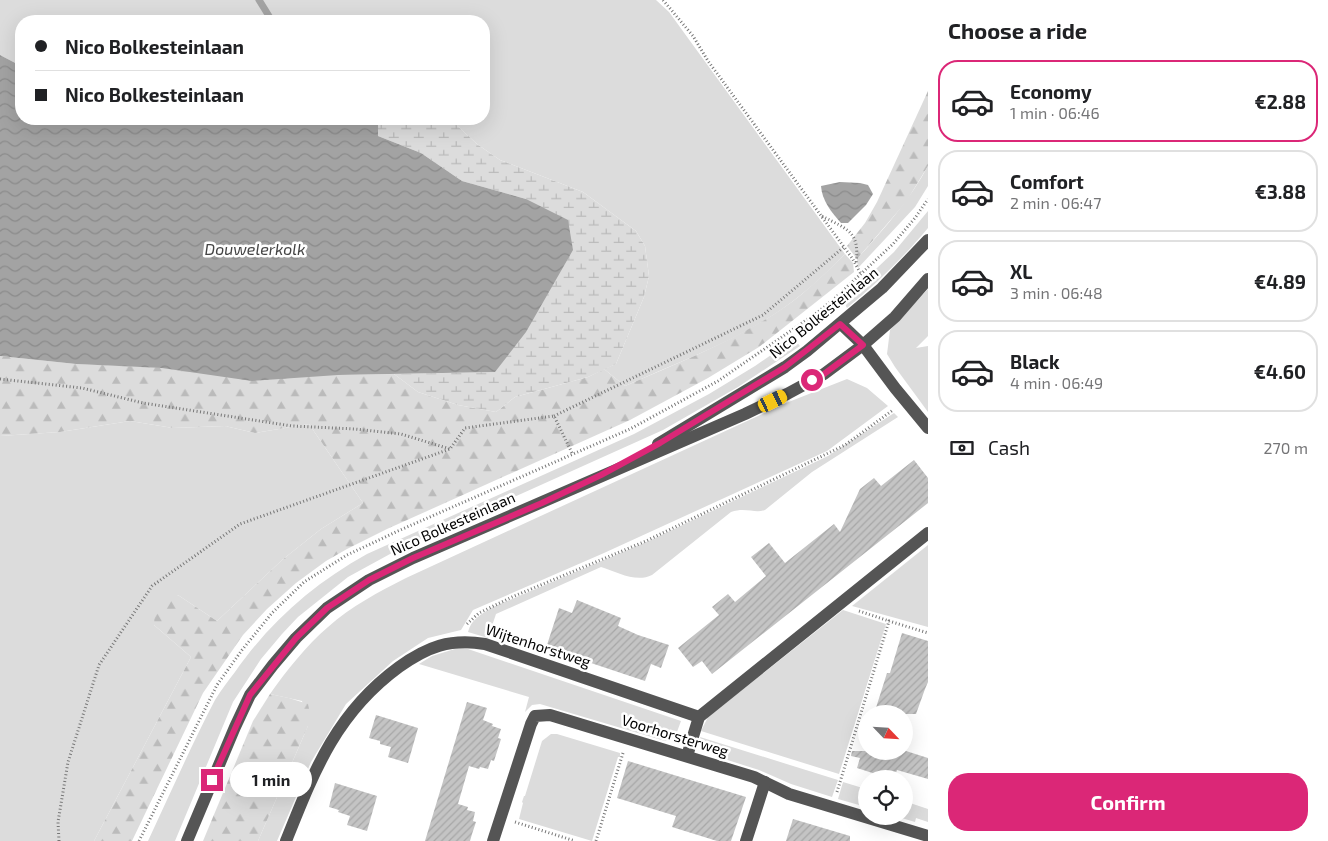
<!DOCTYPE html>
<meta charset="utf-8">
<style>
body{margin:0;font-family:"Exo 2",sans-serif;background:#f6f6f6;color:#202124;height:100vh;display:flex;flex-direction:column;font-size:19px;white-space:nowrap}
*{box-sizing:border-box;margin:0}
p{font-size:16px;color:#757577}
.icon{flex:none;width:28px;height:28px;fill:none;stroke:currentColor;stroke-width:2;stroke-linecap:round;stroke-linejoin:round}
.map{position:relative;flex:1;overflow:hidden}
.drawer{display:flex;flex-direction:column;background:#fff;width:400px}
.drawer>*{flex:none}
.top-card{position:absolute;left:15px;top:15px;width:475px;height:110px;border-radius:20px;box-shadow:0 5px 20px #0002;display:grid;align-content:center;height:110px;padding:0 20px;background:#fff}
.needle{width:32px;rotate:115deg}
.controls{position:absolute;left:858px;top:705px;display:grid;gap:10px}
.controls a{display:grid;place-items:center;width:55px;height:55px;border-radius:50%;background:#fff;box-shadow:0 5px 20px #0002;font-size:25px}
.end{position:absolute;width:22px;height:22px;margin:-11px;border:6px solid #db2777;background:#fff;box-shadow:0 0 0 2px #fff}
.from{border-radius:50%}
.bubble{position:absolute;height:35px;border-radius:18px;background:#fff;box-shadow:0 5px 20px #0002;font-size:16px;font-weight:700;line-height:35px;text-align:center}
.car{position:absolute;width:15px;height:30px;margin:-15px -8px;border-radius:6px;box-shadow:0 0 4px 1px #0007;background:linear-gradient(#f5c518 24%,#345 0 40%,#f5c518 0 76%,#345 0 86%,#f5c518 0)}
.top-card b{display:flex;align-items:center;gap:18px;height:48px;font-size:19px}
.top-card b+b{border-top:1px solid #e0e0e0}
.top-card i{width:12px;height:12px;background:#202124}
ul{padding:0;list-style:none}
li{display:flex;align-items:center;gap:15px;height:82px;margin:0 10px 8px;padding:0 10px;border:2px solid #e0e0e0;border-radius:20px}
li div{flex:1}
li b{display:block;font-size:19px}
li em{font-style:normal;font-weight:700}
li.selected{border-color:#db2777}
li>.icon{width:45px;height:45px;stroke-width:1.5}
h2{padding:0 20px;font-size:22px;line-height:60px}
.pay{display:flex;align-items:center;gap:12px;height:55px;padding:0 20px;font-size:19px}
.pay p{margin-inline-start:auto}
.cta{display:flex;gap:10px;margin-top:auto;padding:10px 20px}
.cta a{flex:1;height:58px;border-radius:20px;background:#db2777;color:#fff;font-size:20px;font-weight:700;line-height:58px;text-align:center}
main{display:flex;flex:1;min-height:0}
.map>svg:first-child{display:block}
.green{fill:#dcdcdc}
.forest{fill:url(#forest-firs)}
.wetland{fill:url(#wetland-marsh)}
.water{fill:url(#water-waves)}
.lines{fill:none;stroke-linecap:round;stroke-linejoin:round}
.stream{stroke:#a3a3a3;stroke-width:7}
.building{fill:url(#building-hatch)}
.path{stroke:#777;stroke-width:3;stroke-dasharray:1 2.5;stroke-linecap:butt}
.minor{stroke:#555;stroke-width:12}
.route{stroke:#db2777;stroke-width:6}
.labels{text-anchor:middle;stroke-width:5;stroke-linejoin:round;paint-order:stroke}
.street-label{font-size:15px;fill:#000;stroke:#fff}
.water-label{font-size:16px;font-style:italic;fill:#444;stroke:#fff}
</style>
<main>
<div class="map">
<svg width="928" height="841" viewBox="0 0 928 841">
<defs>
<pattern id="forest-firs" width="22" height="20" patternUnits="userSpaceOnUse" patternTransform="scale(1.25)"><rect width="22" height="20" fill="#dcdcdc"/><path d="M5 1l3.5 6h-7zM16 11l3.5 6h-7z" fill="#bbb"/></pattern>
<pattern id="wetland-marsh" width="20" height="14" patternUnits="userSpaceOnUse" patternTransform="scale(1.25)"><rect width="20" height="14" fill="#dcdcdc"/><path d="M1 5h8M5 5V1M11 12h8M15 12V8" fill="none" stroke="#bbb"/></pattern>
<pattern id="water-waves" width="16" height="10" patternUnits="userSpaceOnUse" patternTransform="scale(1.25)"><rect width="16" height="10" fill="#a3a3a3"/><path d="M0 5q4-4 8 0t8 0" fill="none" stroke="#8b8b8b"/></pattern>
<pattern id="building-hatch" width="6" height="6" patternUnits="userSpaceOnUse" patternTransform="scale(1.25)"><rect width="6" height="6" fill="#c4c4c4"/><path d="M-1 1l2-2M0 6l6-6M5 7l2-2" fill="none" stroke="#a7a7a7"/></pattern>
</defs>
<rect width="100%" height="100%" fill="#fff"/>
<g class="green">
<path d="M0,0H656L669,12L845,254C831,268 817,282 802,294C751,336 685,359 625,386L604,369L616,364L644,297L649,276L645,246L636,231L583,192L500,160L477,144L450,119H484V21H21V66L0,55Z"/>
<path d="M928,166V186L915,207L858,268L857,259C883,230 909,201 928,166Z"/>
<path d="M928,211V228C903,258 877,283 847,308L844,302V299L894,252Z"/>
<polygon points="928,289 928,336 916,348 928,346 928,412 895,367 887,354 890,330"/>
<path d="M794,339L800,346L738,387L663,430L401,548L348,577L298,617L282,634L261,659L233,702L175,841H148C170,794 191,746 215,700C221,690 228,681 235,672C270,622 313,584 367,554L634,434L709,394L755,366Z"/>
<path d="M847,379L867,388L888,406L827,451L604,553L473,610L461,630L428,638L393,661L346,704L311,762L277,841H258L308,726L302,701L270,694C287,670 306,646 328,627C351,606 379,592 406,578L786,403Z"/>
<path d="M894,413L898,417L812,472L765,510C755,514 746,507 731,512L652,575C636,583 617,572 601,567L496,614L488,638L468,632C471,619 482,614 493,607L651,540L828,456Z"/>
<polygon points="130,421 173,428 225,426 255,433 309,424 363,503 321,529 282,560 217,621 178,595 154,625 191,657 94,841 0,841 0,436 60,432"/>
<polygon points="928,545 928,627 852,606"/>
<polygon points="843,610 886,624 839,774 701,731 708,717"/>
<polygon points="458,648 465,648 681,721 674,740 665,741 540,704 532,705 525,712 529,697 419,664 432,656"/>
<polygon points="551,734 557,734 620,753 620,757 618,757 592,841 519,819 523,803 522,802 524,796 525,796 542,741"/>
<polygon points="700,737 838,780 832,797 791,784 759,770 715,756 703,746"/>
<polygon points="843,782 866,789 866,807 838,799"/>
<polygon points="904,801 928,809 928,822 916,818 915,822 895,816 904,816"/>
</g>
<g class="forest">
<polygon points="928,91 928,166 906,202 857,259 847,246 865,223 877,202"/>
<path d="M845,254L853,263L854,272L759,347L708,378L630,420L387,529L347,549L326,561L296,583L267,609L243,635L203,693L132,841H94L191,657L154,625L155,607L178,595L217,621L282,560L321,529L363,503L309,424L255,433L225,426L173,428L130,421L60,432L0,436V356L76,364L338,375L394,374L418,392L458,405L496,412L515,397L588,377L604,369L625,386C685,360 751,335 802,294C817,281 831,268 845,254Z"/>
<polygon points="270,694 289,698 308,704 310,714 308,726 258,841 203,841 253,721"/>
</g>
<polygon class="wetland" points="378,119 450,119 477,144 500,160 583,192 636,231 645,246 649,276 644,297 616,364 588,377 515,397 496,412 458,405 418,392 394,374 495,372 526,199 462,181 421,153 378,136"/>
<g class="water">
<polygon points="0,55 21,66 21,119 378,119 378,136 421,153 462,181 526,199 568,220 573,250 526,332 495,372 338,375 252,381 162,368 76,364 0,356"/>
<path d="M840,182L860,183L868,185L873,194L866,205L848,223H841C831,212 822,200 821,186Z"/>
</g>
<g class="lines">
<polyline class="stream" points="259,0 272,21"/>
</g>
<g class="building">
<polygon points="914,460 928,478 928,503 712,674 702,661 693,667 678,648 719,615 712,607 728,594 735,602 766,576 751,557 769,543 785,563 834,524 840,532 860,489 874,478 881,486"/>
<polygon points="577,600 621,618 618,626 638,635 669,645 661,668 651,664 645,681 546,648 559,608 572,613"/>
<polygon points="902,633 928,641 928,682 925,689 916,714 874,714 887,673 890,673"/>
<polygon points="467,702 487,708 483,720 493,724 492,726 501,729 498,738 501,739 494,761 491,760 488,769 480,767 479,769 469,766 458,804 468,807 467,810 475,812 473,821 476,822 472,834 470,841 425,841"/>
<polygon points="376,715 418,728 408,763 388,757 391,747 380,744 380,741 369,738"/>
<polygon points="852,751 906,751 928,758 928,779 897,770 894,779 891,779 857,768 860,758 851,756"/>
<polygon points="628,761 746,797 731,841 717,841 672,827 676,816 617,798"/>
<polygon points="335,783 377,796 367,831 347,825 350,816 338,812 339,810 329,807"/>
<polygon points="793,819 850,836 850,841 786,841"/>
</g>
<g class="lines">
<g class="path">
<polyline points="663,0 693,36 708,61 852,258 861,274"/>
<path d="M822,216C848,230 860,231 856,264"/>
<polyline points="0,379 82,388 143,403 292,426 355,429 401,434 450,449"/>
<polyline points="554,416 763,315 844,247"/>
<polyline points="859,611 889,621"/>
<polyline points="467,624 479,613 512,597 646,541 845,445 893,410"/>
<polyline points="837,792 889,621 928,633"/>
<polyline points="515,822 575,841"/>
<polyline points="59,841 58,822 68,762 99,665 152,586 240,524 450,449 465,428 554,416 572,453"/>
<polyline points="139,841 217,685 242,650 272,613 304,582 347,555 398,531 630,429 718,381 818,312 835,298 893,244 915,218 928,199"/>
<polyline points="596,841 623,753"/>
</g>
<g class="minor">
<polyline points="841,324 863,345 895,388 928,428"/>
<polyline points="658,444 785,367 807,351 882,288 928,240"/>
<polyline points="687,756 699,717 928,533"/>
<polyline points="187,841 235,727 250,695 273,665 296,638 327,608 369,580 413,558 745,414 787,394 824,374 863,345 895,317 928,279"/>
<path d="M286,841C314,771 336,713 399,667C427,647 450,638 485,644L699,717"/>
<polyline points="493,841 531,724 535,716 550,715 754,777 789,794 928,836"/>
<polyline points="746,841 765,782"/>
</g>
</g>
<g class="lines">
<polyline class="route" points="212,780 250,695 296,638 327,608 369,580 413,558 542,503 601,475 660,443 785,367 840,324 863,345 824,374 812,380"/>
</g>
<g class="labels">
<g class="street-label">
<text transform="translate(824 313) rotate(-39)" y="5">Nico Bolkesteinlaan</text>
<text transform="translate(453 524) rotate(-24)" y="5">Nico Bolkesteinlaan</text>
<text transform="translate(538 646) rotate(18)" y="5">Wijtenhorstweg</text>
<text transform="translate(675 736) rotate(17)" y="5">Voorhorsterweg</text>
</g>
<g class="water-label">
<text x="255" y="255">Douwelerkolk</text>
</g>
</g>
</svg>
<div class="controls">
<a><svg class="needle" viewBox="-14 -14 28 28"><path d="M0-13l5 13h-10z" fill="#e53935"/><path d="M0 13l5-13h-10z" fill="#757577"/></svg></a>
<a><svg class="icon" aria-label="locate" viewBox="0 0 24 24"><circle cx="12" cy="12" r="6"/><path d="M12 2v4M12 18v4M2 12h4M18 12h4"/></svg></a>
</div>
<i class="end from" style="left:812px;top:380px"></i>
<i class="end" style="left:212px;top:780px"></i>
<div class="bubble" style="left:230px;top:762px;width:82px">1 min</div>
<i class="car" style="left:773px;top:401px;rotate:64deg"></i>
<div class="top-card">
<b><i class="from"></i>Nico Bolkesteinlaan</b>
<b><i></i>Nico Bolkesteinlaan</b>
</div>
</div>
<section class="drawer">
<h2>Choose a ride</h2>
<ul>
<li class="selected"><svg class="icon" aria-label="car" viewBox="0 0 24 24"><path d="M5 17H2v-5l4-1 3-4h7l3 4 3 1v5h-3M9 17h6M6 11h13"/><circle cx="7" cy="17" r="2"/><circle cx="17" cy="17" r="2"/></svg><div><b>Economy</b><p>1 min · 06:46</p></div><em>€2.88</em></li>
<li><svg class="icon" aria-label="car" viewBox="0 0 24 24"><path d="M5 17H2v-5l4-1 3-4h7l3 4 3 1v5h-3M9 17h6M6 11h13"/><circle cx="7" cy="17" r="2"/><circle cx="17" cy="17" r="2"/></svg><div><b>Comfort</b><p>2 min · 06:47</p></div><em>€3.88</em></li>
<li><svg class="icon" aria-label="car" viewBox="0 0 24 24"><path d="M5 17H2v-5l4-1 3-4h7l3 4 3 1v5h-3M9 17h6M6 11h13"/><circle cx="7" cy="17" r="2"/><circle cx="17" cy="17" r="2"/></svg><div><b>XL</b><p>3 min · 06:48</p></div><em>€4.89</em></li>
<li><svg class="icon" aria-label="car" viewBox="0 0 24 24"><path d="M5 17H2v-5l4-1 3-4h7l3 4 3 1v5h-3M9 17h6M6 11h13"/><circle cx="7" cy="17" r="2"/><circle cx="17" cy="17" r="2"/></svg><div><b>Black</b><p>4 min · 06:49</p></div><em>€4.60</em></li>
</ul>
<div class="pay"><svg class="icon" aria-label="cash" viewBox="0 0 24 24"><path d="M3 7h18v10H3z"/><circle cx="12" cy="12" r="2"/></svg>Cash<p>270 m</p></div>
<div class="cta"><a>Confirm</a></div>
</section>
</main>
